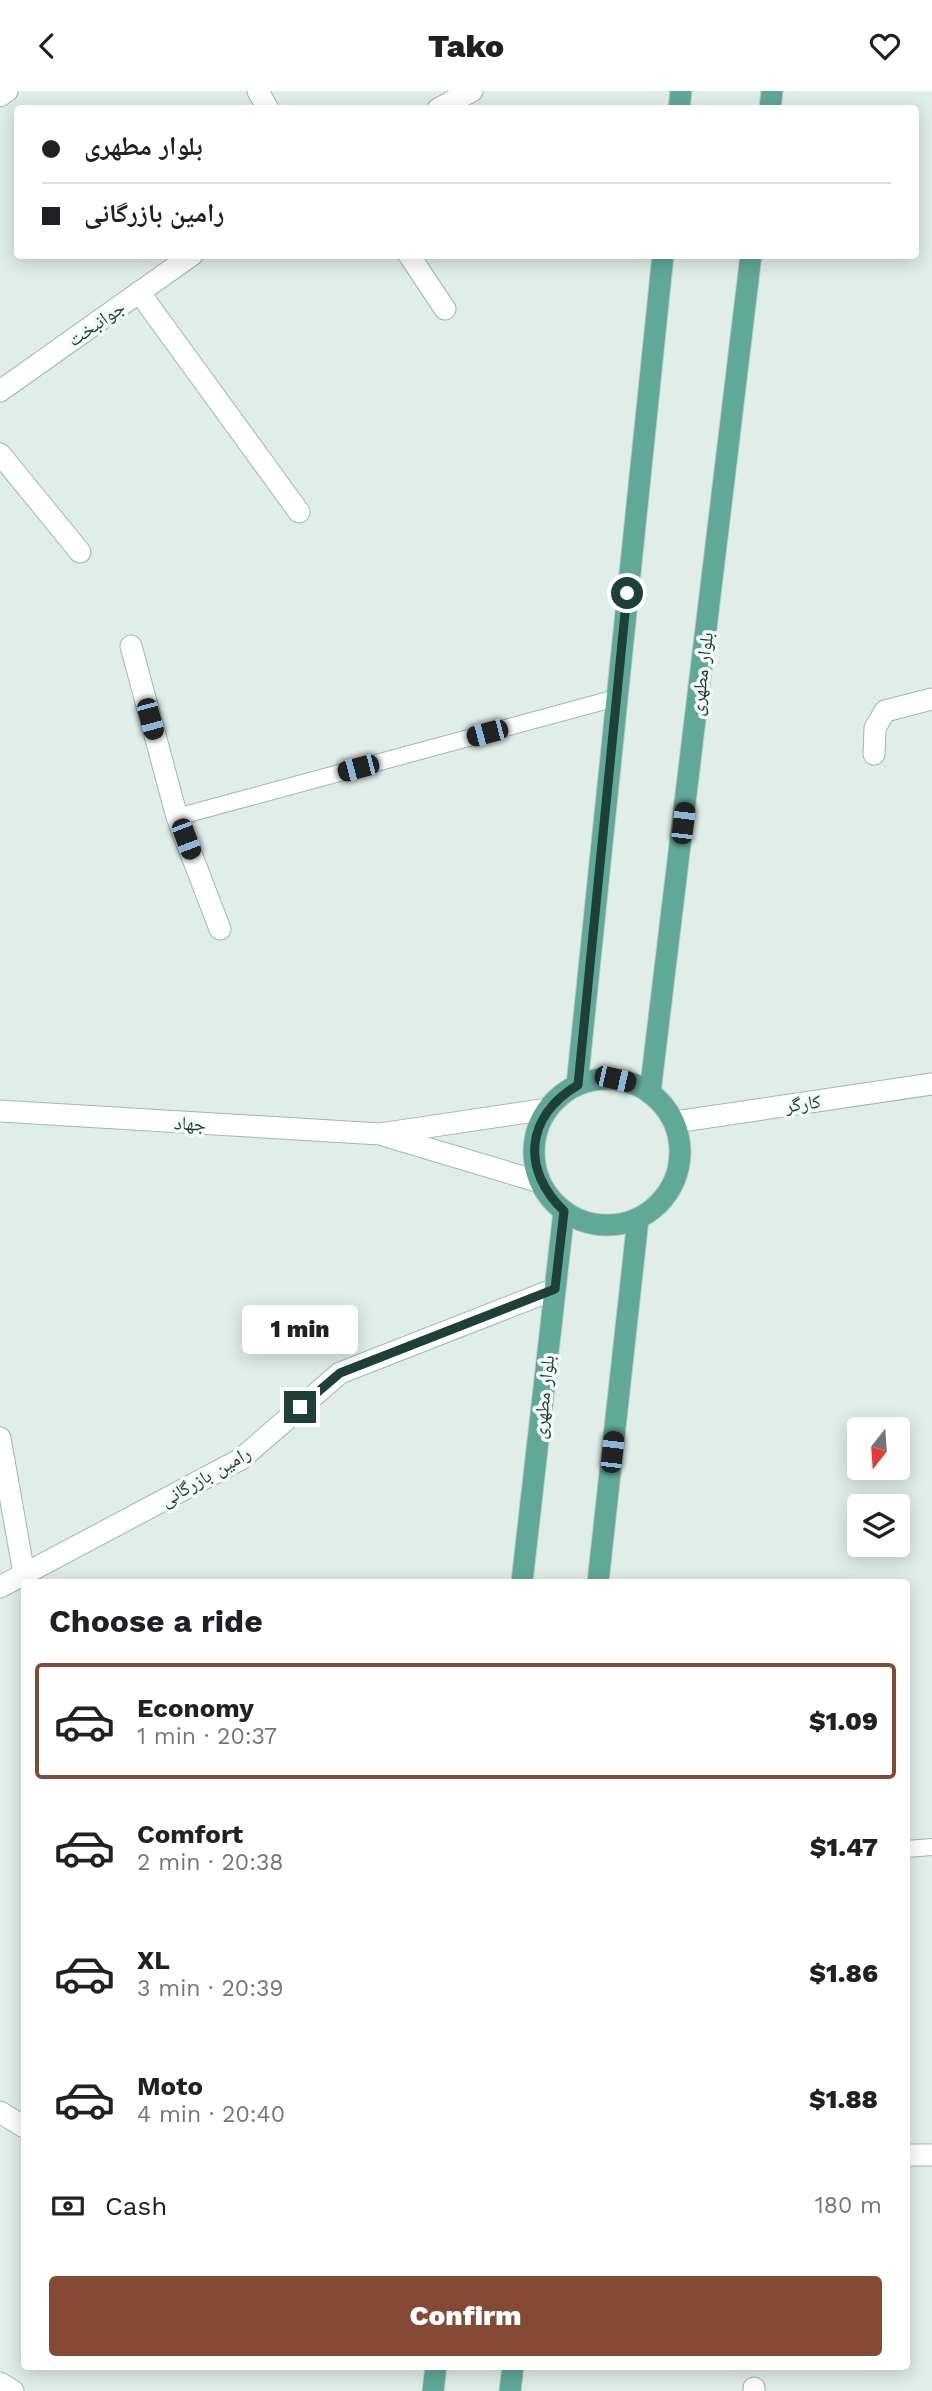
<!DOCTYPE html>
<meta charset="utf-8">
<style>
body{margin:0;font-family:"Work Sans","Noto Naskh Arabic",sans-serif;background:#f6f6f6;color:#202124;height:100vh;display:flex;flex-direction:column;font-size:26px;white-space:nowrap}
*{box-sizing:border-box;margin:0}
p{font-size:23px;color:#757577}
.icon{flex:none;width:38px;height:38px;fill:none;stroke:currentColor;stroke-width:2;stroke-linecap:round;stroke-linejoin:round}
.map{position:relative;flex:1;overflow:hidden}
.sheet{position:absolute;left:21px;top:1488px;width:889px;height:791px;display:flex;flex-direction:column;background:#fff;border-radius:7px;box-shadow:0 4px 18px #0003}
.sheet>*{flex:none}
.hud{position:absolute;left:14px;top:14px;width:905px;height:154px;border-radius:7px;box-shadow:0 4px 18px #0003;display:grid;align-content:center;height:154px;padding:0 28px;background:#fff}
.needle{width:46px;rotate:197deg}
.tools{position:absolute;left:847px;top:1326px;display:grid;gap:14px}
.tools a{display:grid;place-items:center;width:63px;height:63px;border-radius:7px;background:#fff;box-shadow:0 4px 18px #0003;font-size:35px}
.end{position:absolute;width:32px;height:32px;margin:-16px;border:9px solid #1f4038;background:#fff;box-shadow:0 0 0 4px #fff}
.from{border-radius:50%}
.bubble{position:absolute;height:49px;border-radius:7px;background:#fff;box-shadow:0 4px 18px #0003;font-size:23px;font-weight:800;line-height:49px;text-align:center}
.car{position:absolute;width:21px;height:42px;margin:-21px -10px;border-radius:9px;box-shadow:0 0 5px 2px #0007;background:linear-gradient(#222 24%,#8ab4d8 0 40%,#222 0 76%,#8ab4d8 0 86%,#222 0)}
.hud b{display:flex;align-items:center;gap:24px;height:66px;font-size:26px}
.hud b+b{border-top:2px solid #e0e0e0}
.hud i{width:18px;height:18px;background:#202124}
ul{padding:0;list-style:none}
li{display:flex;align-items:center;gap:21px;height:116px;margin:0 14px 10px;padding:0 14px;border:4px solid transparent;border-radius:7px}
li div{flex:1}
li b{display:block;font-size:26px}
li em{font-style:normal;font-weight:800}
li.active{border-color:#844a36}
li>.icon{width:63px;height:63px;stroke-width:1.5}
h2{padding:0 28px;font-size:32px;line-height:84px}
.pay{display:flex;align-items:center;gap:18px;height:77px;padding:0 28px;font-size:26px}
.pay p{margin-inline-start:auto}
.primary-button{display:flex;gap:14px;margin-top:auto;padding:14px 28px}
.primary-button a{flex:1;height:80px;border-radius:7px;background:#844a36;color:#fff;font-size:28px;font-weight:800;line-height:80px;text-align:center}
header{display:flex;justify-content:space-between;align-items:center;height:91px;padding:0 28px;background:#fff;font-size:32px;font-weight:800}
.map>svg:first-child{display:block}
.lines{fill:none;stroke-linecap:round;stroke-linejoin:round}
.service-casing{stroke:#a3b6b0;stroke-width:18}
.minor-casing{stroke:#a3b6b0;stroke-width:23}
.tertiary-casing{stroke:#a3b6b0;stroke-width:23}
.primary-casing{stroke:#c0cac7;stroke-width:23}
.service{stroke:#fff;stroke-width:16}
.minor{stroke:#fff;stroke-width:21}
.tertiary{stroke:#fff;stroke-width:21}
.primary{stroke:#60a897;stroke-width:21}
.route{stroke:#1f4038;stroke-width:9}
.labels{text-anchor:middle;stroke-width:7;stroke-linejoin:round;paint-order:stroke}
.street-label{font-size:19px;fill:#1f4038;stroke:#f2f9f6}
</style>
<header><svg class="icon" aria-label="back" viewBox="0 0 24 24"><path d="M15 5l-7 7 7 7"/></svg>Tako<svg class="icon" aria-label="heart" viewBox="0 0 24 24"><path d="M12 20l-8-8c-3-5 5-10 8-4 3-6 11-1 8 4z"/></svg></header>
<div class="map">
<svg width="932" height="2300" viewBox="0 0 932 2300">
<rect width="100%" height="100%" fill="#e1ede8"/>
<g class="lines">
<g class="service-casing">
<g id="service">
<polyline points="177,726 616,607"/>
<polyline points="906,1758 932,1756"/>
</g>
</g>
<g class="minor-casing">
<g id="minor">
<polyline points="258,0 268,18"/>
<polyline points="0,5 7,0"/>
<polyline points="438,18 472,0"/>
<polyline points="409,164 445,218"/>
<polyline points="139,201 299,421"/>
<polyline points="0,300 192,164"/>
<polyline points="0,363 80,461"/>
<polyline points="131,555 177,726 220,838"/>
<polyline points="874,663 875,637 885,620 932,608"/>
<polyline points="675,1031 932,993"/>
<polyline points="0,1347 24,1483"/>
<polyline points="0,1496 241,1368 340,1282 555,1198"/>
<polyline points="0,2021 24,2036"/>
<polyline points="906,2064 932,2064"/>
<polyline points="0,2292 13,2300"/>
<polyline points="754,2300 754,2297"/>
</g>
</g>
<g class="tertiary-casing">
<g id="tertiary">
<polyline points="0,1020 380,1043 548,1018"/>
<polyline points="386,1045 540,1091"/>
</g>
</g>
<g class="primary-casing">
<g id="primary">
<polyline points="679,18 681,0"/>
<polyline points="770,18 772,0"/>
<circle cx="607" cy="1061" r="73"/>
<polyline points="577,994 663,164"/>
<polyline points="650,1002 751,164"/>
<polyline points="522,1491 564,1120"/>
<polyline points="598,1491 638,1128"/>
<polyline points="433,2300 436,2275"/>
<polyline points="510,2300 513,2275"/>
</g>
</g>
<use href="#service" class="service"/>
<use href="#minor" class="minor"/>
<use href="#tertiary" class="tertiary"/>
<use href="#primary" class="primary"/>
</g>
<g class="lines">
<path class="route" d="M300,1316L340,1282L555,1198L564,1120C521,1079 525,1025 578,994L627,502"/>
</g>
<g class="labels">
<g class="street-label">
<text transform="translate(96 232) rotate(-35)" y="7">جوانبخت</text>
<text transform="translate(701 583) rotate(-83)" y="7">بلوار مطهری</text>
<text transform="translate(803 1012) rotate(-8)" y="7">کارگر</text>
<text transform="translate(190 1032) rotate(3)" y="7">جهاد</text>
<text transform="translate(543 1306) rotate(-84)" y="7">بلوار مطهری</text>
<text transform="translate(205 1385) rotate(-30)" y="7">رامین بازرگانی</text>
</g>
</g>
</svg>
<div class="tools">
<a><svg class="needle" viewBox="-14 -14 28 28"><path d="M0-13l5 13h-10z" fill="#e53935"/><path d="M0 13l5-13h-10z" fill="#757577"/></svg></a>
<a><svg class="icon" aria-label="layers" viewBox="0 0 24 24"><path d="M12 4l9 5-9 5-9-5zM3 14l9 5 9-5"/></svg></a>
</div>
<i class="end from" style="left:627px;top:502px"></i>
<i class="end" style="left:300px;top:1316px"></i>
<div class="bubble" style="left:242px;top:1214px;width:116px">1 min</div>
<i class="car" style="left:150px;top:628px;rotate:165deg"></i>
<i class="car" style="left:487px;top:642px;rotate:255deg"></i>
<i class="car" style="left:358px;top:677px;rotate:255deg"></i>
<i class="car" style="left:683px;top:732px;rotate:7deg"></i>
<i class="car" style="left:186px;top:748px;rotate:159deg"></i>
<i class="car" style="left:615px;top:988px;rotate:103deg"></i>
<i class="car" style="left:612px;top:1361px;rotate:6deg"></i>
<div class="hud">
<b><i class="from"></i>بلوار مطهری</b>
<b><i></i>رامین بازرگانی</b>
</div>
<section class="sheet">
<h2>Choose a ride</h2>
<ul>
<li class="active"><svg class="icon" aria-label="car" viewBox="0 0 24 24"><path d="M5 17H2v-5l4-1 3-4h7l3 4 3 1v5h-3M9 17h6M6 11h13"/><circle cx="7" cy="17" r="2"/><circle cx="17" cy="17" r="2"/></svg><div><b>Economy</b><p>1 min · 20:37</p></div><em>$1.09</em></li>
<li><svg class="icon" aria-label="car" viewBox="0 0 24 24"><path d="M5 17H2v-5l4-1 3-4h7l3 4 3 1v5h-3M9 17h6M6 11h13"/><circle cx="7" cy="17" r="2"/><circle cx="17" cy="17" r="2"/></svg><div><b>Comfort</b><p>2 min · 20:38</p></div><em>$1.47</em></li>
<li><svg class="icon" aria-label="car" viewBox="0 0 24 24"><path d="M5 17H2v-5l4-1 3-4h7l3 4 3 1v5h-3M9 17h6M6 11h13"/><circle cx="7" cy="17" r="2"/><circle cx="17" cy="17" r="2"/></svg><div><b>XL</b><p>3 min · 20:39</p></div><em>$1.86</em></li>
<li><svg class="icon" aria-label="car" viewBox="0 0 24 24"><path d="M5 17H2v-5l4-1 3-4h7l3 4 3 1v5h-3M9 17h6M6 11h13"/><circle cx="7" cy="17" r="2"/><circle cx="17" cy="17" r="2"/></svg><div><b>Moto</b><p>4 min · 20:40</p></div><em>$1.88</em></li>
</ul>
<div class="pay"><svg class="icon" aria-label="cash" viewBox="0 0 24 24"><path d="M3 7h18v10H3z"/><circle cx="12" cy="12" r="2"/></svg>Cash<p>180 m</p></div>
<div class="primary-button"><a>Confirm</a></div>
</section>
</div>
